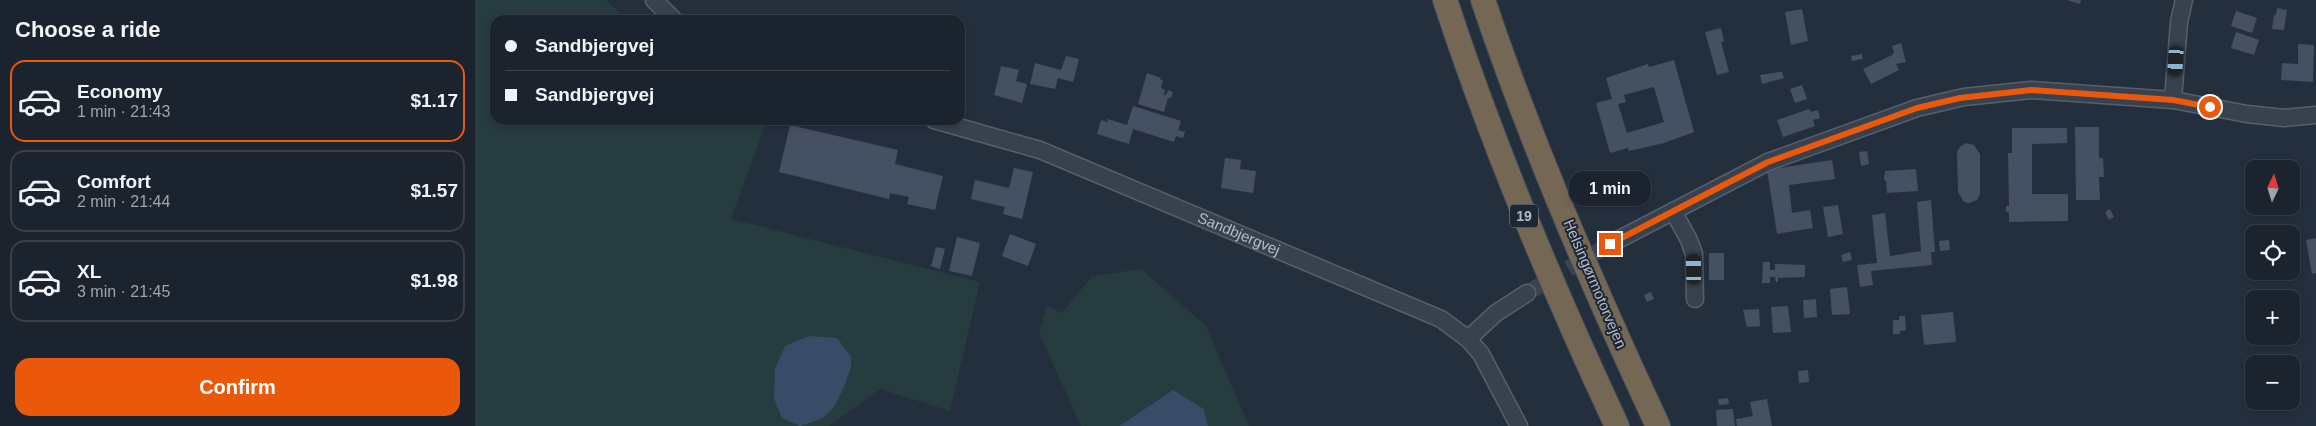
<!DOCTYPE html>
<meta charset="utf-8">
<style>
body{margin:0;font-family:Arial,sans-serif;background:#242b36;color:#f1f3f6;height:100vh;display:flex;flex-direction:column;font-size:19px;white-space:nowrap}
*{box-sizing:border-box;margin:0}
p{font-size:16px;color:#a0a4aa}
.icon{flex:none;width:28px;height:28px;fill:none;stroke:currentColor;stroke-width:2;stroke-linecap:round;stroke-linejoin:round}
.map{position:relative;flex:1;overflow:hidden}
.panel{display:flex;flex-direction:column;background:#1b232e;width:475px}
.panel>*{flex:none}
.top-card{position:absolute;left:15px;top:15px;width:475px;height:110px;border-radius:15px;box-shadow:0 2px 8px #0003,0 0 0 1px #39404a;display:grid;align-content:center;height:110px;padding:0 15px;background:#1b232e}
.needle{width:32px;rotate:4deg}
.tools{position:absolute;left:1770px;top:160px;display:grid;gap:10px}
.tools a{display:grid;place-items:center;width:55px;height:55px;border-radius:10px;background:#1b232e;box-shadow:0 2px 8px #0003,0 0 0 1px #39404a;font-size:25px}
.end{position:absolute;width:22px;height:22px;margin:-11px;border:6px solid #ea580c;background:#fff;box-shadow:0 0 0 2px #fff}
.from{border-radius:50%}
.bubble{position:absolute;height:35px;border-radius:15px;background:#1b232e;box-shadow:0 2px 8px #0003,0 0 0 1px #39404a;font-size:16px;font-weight:700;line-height:35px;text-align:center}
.car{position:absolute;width:15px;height:30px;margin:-15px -8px;border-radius:6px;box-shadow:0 0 4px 1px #0007;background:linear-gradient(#222 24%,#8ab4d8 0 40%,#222 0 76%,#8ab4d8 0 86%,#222 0)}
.top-card b{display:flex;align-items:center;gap:18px;height:48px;font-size:19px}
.top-card b+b{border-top:1px solid #39404a}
.top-card i{width:12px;height:12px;background:#f1f3f6}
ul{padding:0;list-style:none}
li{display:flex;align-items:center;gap:15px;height:82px;margin:0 10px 8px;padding:0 5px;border:2px solid #39404a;border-radius:15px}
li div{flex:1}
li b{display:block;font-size:19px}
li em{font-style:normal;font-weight:700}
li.selected{border-color:#ea580c}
li>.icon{width:45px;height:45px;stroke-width:1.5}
h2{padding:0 15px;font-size:22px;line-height:60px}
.button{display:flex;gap:10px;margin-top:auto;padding:10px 15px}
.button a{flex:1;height:58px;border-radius:15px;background:#ea580c;color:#fff;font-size:20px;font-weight:700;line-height:58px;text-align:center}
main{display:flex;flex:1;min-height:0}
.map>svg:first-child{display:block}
.green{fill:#263c3f}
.water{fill:#394c67}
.building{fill:#455162;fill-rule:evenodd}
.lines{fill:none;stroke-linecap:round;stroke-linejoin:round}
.minor-tunnel{stroke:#3a4453;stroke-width:16;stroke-dasharray:16 8;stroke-linecap:butt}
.minor-casing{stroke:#565f6c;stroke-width:19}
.highway-casing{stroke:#434c59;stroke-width:26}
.minor{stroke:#38414e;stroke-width:16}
.highway{stroke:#746855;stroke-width:24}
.route{stroke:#ea580c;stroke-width:6}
.labels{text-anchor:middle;stroke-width:4;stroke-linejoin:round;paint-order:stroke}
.shield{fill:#1d2633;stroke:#878f9c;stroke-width:1}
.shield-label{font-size:14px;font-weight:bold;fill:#b4bcc9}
.street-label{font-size:15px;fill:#b4bcc9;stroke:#1d2633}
</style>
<main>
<section class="panel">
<h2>Choose a ride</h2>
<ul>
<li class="selected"><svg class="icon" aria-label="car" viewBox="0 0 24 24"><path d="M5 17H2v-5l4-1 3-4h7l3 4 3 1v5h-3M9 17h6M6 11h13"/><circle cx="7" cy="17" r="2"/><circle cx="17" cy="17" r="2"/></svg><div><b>Economy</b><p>1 min · 21:43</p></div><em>$1.17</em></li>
<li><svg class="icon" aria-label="car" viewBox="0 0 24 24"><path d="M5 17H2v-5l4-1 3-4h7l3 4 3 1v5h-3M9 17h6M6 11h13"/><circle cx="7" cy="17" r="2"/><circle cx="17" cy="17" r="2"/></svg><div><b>Comfort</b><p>2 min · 21:44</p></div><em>$1.57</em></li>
<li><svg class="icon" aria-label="car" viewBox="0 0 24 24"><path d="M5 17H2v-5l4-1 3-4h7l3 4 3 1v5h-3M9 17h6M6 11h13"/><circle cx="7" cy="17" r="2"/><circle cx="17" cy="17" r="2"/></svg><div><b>XL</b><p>3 min · 21:45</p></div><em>$1.98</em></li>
</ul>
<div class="button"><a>Confirm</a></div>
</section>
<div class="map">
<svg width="1841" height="426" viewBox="0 0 1841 426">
<rect width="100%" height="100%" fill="#242f3e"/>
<g class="green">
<polygon points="0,0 132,0 150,20 20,20 20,120 292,120 256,219 505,282 475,411 405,389 354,426 0,426"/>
<polygon points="666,269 731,326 774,426 733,426 729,409 698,390 644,426 606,426 564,333 572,306 587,313 617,276"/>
</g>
<g class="water">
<polygon points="334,336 362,338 376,357 376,368 368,389 359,407 348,418 325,426 307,418 299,399 300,369 310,346"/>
<polygon points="698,390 729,409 733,426 644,426"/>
</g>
<g class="building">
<polygon points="1592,0 1606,0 1605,4"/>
<polygon points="1802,8 1812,10 1809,30 1797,29 1799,15 1801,15"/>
<polygon points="1327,9 1333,41 1316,45 1310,12"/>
<polygon points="1761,11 1782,18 1777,33 1756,26"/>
<polygon points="1246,28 1249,41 1246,42 1254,72 1242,75 1230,32"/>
<polygon points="1761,32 1784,40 1779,55 1756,48"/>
<polygon points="1426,43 1431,62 1421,64 1424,70 1396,84 1388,69 1417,55 1419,52 1417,46"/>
<polygon points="1823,44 1839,45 1838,82 1806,80 1807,63 1823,64"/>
<polygon points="1387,54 1388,59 1377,61 1376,56"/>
<polygon points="591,56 604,59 598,82 583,78 580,89 555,84 560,63 586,70"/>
<path d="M1199,60L1219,132L1189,143L1154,151L1153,148L1135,153L1121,103L1137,99L1131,78L1173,64L1174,67ZM1179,87L1189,122L1152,133L1143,104L1151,102L1149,95Z"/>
<polygon points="526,66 544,70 541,81 552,84 547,103 519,95"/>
<polygon points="1304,72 1307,72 1309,78 1287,84 1285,75"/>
<polygon points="672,73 686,78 685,80 688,80 686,88 690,90 689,95 691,95 693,90 698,92 696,98 693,98 689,112 663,104"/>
<polygon points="1327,85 1332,99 1320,103 1315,89"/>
<polygon points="658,106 706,121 703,130 710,132 708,138 701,136 699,142 658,129 654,144 622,134 626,120 632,122 633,119 652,125"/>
<polygon points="1334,109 1336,112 1343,110 1345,118 1338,120 1340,126 1308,137 1302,120"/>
<polygon points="315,125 423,150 420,164 468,176 460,210 432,204 434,197 415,193 414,199 304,172"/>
<polygon points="1600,127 1624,127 1624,158 1628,158 1629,177 1624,177 1625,200 1601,200"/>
<polygon points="1537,128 1592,128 1592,143 1557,144 1557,194 1593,194 1593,221 1534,222 1534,212 1531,212 1531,206 1534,206 1533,153 1537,153"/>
<polygon points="1491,143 1499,145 1505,154 1505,194 1502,200 1494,203 1489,202 1483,192 1482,152 1485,147"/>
<polygon points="1392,151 1394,164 1386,166 1384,152"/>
<polygon points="750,158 766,160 765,169 781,171 778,193 746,188"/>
<polygon points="1357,160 1360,179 1314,185 1317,213 1335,210 1338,228 1302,234 1292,170"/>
<polygon points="539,168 558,172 547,219 528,214 530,207 496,199 500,180 534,188"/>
<polygon points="1441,169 1443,191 1412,193 1411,181 1409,180 1410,171"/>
<polygon points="1456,200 1460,252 1456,252 1457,265 1396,271 1398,285 1385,287 1382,265 1402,263 1397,215 1410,213 1415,256 1446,251 1442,202"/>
<polygon points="1363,205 1368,234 1353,237 1348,207"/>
<polygon points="1635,209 1639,217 1634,220 1630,212"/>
<polygon points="535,234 561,244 553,266 527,256"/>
<polygon points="482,237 505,243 497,276 474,271"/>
<polygon points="1841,238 1841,273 1837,274 1831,240"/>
<polygon points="1474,240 1475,250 1465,251 1464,241"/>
<polygon points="461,247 470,249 465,269 456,266"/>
<polygon points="1375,252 1377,260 1368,262 1366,255"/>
<rect x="1234" y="253" width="15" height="27"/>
<polygon points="1288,262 1295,262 1295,270 1300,270 1300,264 1330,265 1330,277 1303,278 1303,282 1301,282 1300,277 1295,277 1295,283 1287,283"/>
<polygon points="1372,287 1375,314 1357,315 1355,289"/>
<polygon points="1176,292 1179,299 1172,302 1169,295"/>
<polygon points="1341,299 1342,317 1329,318 1328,300"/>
<polygon points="1313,306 1316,332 1298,333 1296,307"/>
<polygon points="1284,309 1285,326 1272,327 1268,310"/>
<polygon points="1478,312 1481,342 1449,345 1446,315"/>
<polygon points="1424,316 1430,316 1431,330 1425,331 1425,334 1418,334 1418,320 1424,320"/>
<polygon points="1333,370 1334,382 1324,383 1323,371"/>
<polygon points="1253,398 1254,404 1244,405 1243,399"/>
<polygon points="1292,399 1297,426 1262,426 1261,419 1278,416 1275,402"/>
<polygon points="1258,409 1260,426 1242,426 1241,410"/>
</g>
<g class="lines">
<polyline class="minor-tunnel" points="1052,293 1135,244"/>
<g class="minor-casing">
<g id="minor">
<polyline points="179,0 199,20"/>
<polyline points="1698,100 1704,22 1709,0"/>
<path id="s1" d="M459,120L565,150L966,319L993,339L1006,354L1044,426"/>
<polyline points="1198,211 1214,240 1219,254 1220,299"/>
<polyline points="1135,244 1293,162 1442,108 1489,97 1556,90 1698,100 1772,114 1809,118 1841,115"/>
<polyline points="993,339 1021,313 1052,293"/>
</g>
</g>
<g class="highway-casing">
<g id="highway">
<path d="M970,0C1018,146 1077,287 1142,426"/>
<path d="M1008,0C1057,146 1118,287 1183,426"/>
</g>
</g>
<use href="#minor" class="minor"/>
<use href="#highway" class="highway"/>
</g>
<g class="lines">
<polyline class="route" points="1135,244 1293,162 1442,108 1485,98 1556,90 1698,100 1735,107"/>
</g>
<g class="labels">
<rect class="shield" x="1035" y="204.5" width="28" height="23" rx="4"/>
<g class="shield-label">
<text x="1049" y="221">19</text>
</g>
<g class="street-label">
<text dy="5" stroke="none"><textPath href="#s1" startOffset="326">Sandbjergvej</textPath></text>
<text transform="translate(1120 284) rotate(67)" y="5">Helsingørmotorvejen</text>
</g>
</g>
</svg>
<div class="tools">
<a><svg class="needle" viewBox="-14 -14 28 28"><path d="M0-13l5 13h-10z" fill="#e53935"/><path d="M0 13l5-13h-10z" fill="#a0a4aa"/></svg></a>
<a><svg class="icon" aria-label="locate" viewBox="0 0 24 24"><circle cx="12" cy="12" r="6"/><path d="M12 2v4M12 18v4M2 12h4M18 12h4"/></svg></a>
<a>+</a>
<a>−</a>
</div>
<i class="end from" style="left:1735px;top:107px"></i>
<i class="end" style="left:1135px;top:244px"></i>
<div class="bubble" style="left:1094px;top:171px;width:82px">1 min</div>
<i class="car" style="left:1701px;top:61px;rotate:184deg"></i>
<i class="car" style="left:1219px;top:269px;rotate:359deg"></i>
<div class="top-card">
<b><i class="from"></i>Sandbjergvej</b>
<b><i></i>Sandbjergvej</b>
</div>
</div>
</main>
